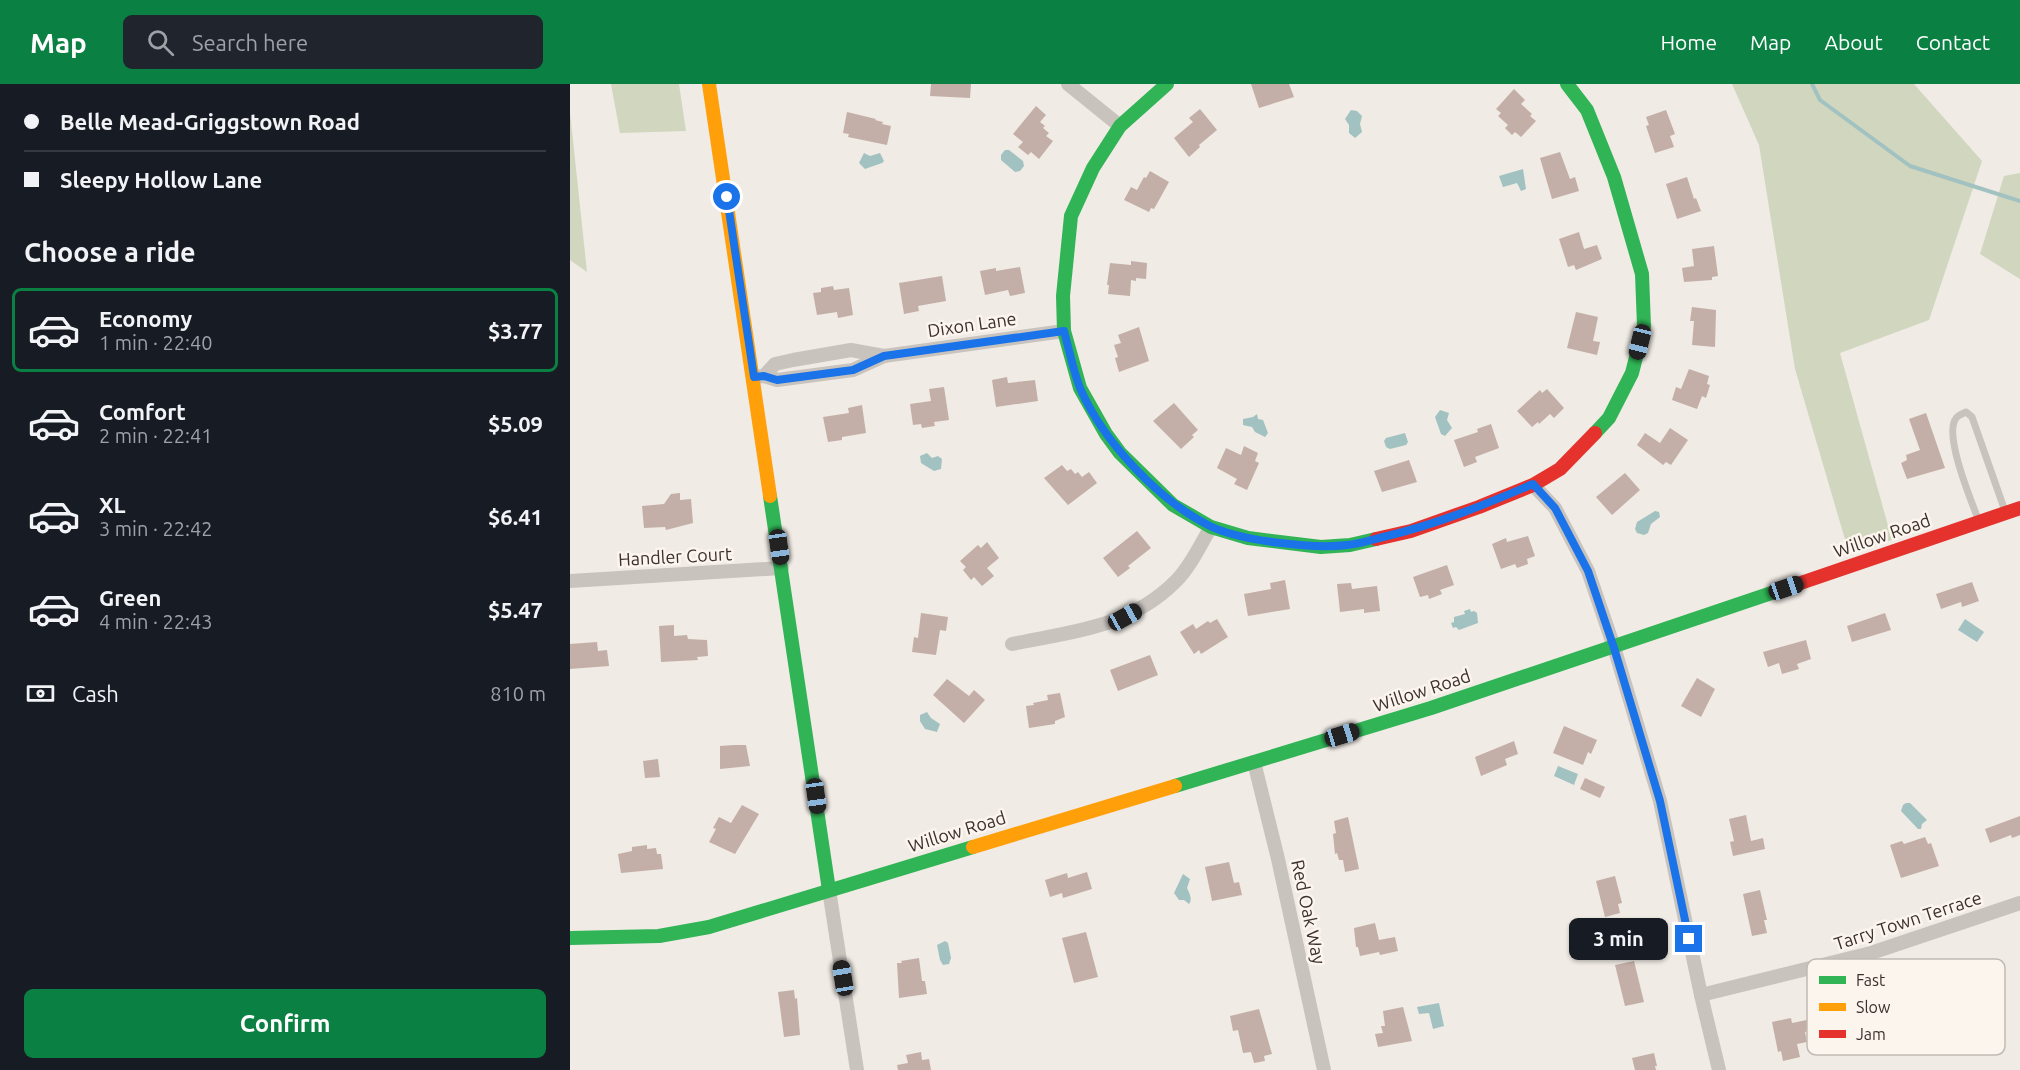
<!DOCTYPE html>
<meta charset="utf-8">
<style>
body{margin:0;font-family:Ubuntu,sans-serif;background:#20242c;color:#f1f3f6;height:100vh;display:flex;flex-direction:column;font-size:22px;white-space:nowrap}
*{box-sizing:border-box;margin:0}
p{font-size:20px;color:#9ea1a6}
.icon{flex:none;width:33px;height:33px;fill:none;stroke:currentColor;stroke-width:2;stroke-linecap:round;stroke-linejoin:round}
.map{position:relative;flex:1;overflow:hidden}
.sheet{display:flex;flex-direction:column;background:#171b24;width:570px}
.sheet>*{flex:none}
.hud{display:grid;align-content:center;height:132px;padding:0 24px;background:#171b24}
.end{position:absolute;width:27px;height:27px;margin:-14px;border:8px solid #1a73e8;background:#fff;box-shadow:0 0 0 3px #fff}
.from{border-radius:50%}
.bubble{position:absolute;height:42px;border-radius:9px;background:#171b24;box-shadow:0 2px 4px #0004;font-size:20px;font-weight:700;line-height:42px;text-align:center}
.car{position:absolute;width:18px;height:36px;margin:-18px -9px;border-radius:8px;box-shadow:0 0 4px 2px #0007;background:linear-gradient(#222 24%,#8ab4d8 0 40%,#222 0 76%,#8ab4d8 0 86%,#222 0)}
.hud b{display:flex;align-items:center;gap:21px;height:57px;font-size:22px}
.hud b+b{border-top:2px solid #363941}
.hud i{width:15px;height:15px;background:#f1f3f6}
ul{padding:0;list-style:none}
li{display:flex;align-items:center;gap:18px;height:84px;margin:0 12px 9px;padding:0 12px;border:3px solid transparent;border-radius:9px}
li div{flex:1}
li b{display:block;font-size:22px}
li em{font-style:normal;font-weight:700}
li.selected{border-color:#0b8043}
li>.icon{width:54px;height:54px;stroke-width:1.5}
h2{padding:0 24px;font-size:27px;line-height:72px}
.pay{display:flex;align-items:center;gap:15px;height:66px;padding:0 24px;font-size:22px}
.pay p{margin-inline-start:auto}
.action{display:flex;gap:12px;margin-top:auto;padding:12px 24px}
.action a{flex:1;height:69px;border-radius:9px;background:#0b8043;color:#fff;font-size:24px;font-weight:700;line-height:69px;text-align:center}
header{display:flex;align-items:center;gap:36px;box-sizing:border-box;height:84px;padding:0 30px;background:#0b8043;color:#fff}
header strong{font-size:28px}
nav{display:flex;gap:33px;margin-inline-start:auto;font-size:21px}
.search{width:420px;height:54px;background:#20242c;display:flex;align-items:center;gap:15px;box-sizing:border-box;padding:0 21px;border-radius:9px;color:#9ea1a6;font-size:22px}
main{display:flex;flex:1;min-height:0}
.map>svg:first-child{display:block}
.green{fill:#d1d6bf}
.water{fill:#a1c2c1}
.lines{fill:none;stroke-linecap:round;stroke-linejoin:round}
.stream{stroke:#a1c2c1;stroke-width:4}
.building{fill:#c3afa7}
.lane{stroke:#c9c3be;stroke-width:7}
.street{stroke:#c9c3be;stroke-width:14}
.fast{stroke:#30b455;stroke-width:14}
.slow{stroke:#ff9f0a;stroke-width:14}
.jam{stroke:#e5322d;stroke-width:14}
.route{stroke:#1a73e8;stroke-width:8}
.labels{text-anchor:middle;stroke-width:5;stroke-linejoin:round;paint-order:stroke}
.street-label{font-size:18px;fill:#3b302b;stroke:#fbf5ee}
.key{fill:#fbf5ee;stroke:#c1bab4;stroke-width:1.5}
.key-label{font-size:16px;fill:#3b302b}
</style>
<header>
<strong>Map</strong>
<div class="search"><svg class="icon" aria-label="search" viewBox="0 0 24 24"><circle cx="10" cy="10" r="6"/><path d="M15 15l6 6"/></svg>Search here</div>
<nav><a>Home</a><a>Map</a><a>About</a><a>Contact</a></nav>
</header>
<main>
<section class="sheet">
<div class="hud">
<b><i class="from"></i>Belle Mead-Griggstown Road</b>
<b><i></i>Sleepy Hollow Lane</b>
</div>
<h2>Choose a ride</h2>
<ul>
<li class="selected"><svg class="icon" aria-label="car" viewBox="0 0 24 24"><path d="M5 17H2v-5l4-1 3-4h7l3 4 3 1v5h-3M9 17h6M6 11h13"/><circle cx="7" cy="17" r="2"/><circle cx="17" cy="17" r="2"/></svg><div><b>Economy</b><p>1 min · 22:40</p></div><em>$3.77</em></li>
<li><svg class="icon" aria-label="car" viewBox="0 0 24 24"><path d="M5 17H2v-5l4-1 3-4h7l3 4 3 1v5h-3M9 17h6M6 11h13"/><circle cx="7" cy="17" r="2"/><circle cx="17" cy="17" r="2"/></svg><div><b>Comfort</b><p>2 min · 22:41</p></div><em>$5.09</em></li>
<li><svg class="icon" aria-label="car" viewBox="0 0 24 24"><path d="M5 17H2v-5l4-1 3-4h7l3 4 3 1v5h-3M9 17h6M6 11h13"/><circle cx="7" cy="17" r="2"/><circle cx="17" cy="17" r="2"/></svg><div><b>XL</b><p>3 min · 22:42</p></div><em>$6.41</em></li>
<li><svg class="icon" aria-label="car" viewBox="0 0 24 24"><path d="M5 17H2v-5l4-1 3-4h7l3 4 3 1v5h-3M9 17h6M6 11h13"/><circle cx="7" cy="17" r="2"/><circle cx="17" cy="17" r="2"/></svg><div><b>Green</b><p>4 min · 22:43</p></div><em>$5.47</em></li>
</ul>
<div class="pay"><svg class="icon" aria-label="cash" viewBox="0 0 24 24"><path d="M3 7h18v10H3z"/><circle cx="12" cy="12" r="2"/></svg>Cash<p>810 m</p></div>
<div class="action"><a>Confirm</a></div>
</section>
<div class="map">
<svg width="1450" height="986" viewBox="0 0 1450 986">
<rect width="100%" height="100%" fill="#f0ebe5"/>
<g class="green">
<polygon points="41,0 109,0 116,47 50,49"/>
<polygon points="1162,0 1344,0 1412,77 1359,236 1270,269 1322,456 1279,469 1225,285 1189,61"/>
<polygon points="0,28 17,188 0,176"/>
<polygon points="1450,89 1450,195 1410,170 1434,92"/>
</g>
<g class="water">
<polygon points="781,26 787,27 792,32 790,40 792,48 785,54 779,49 779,41 775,35"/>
<polygon points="435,66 439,66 453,77 454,82 450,87 445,88 431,76 431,71"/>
<polygon points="294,69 300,72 310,69 314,77 312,79 295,85 289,79"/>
<polygon points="953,85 956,105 951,107 947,99 933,103 929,92"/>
<polygon points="870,326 879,329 877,336 882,344 875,352 871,350 865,333"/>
<polygon points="687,330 688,335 693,336 698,349 695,353 685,348 682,343 673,341 673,335 683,333"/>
<polygon points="835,349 838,358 836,361 820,365 816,363 814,357 816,354"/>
<polygon points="357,369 362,374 368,372 372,375 371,385 364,387 351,379 350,372"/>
<polygon points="1085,427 1089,428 1090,433 1081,440 1078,449 1074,451 1067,449 1065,445 1067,438"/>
<polygon points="900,525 901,528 904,527 907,529 908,539 889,546 886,543 883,544 881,539 884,538 884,533 895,530 894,527"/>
<polygon points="1395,535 1414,548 1407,558 1388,546"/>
<polygon points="357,628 361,634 370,640 367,648 355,645 350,637 350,631"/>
<polygon points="988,682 1008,690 1004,701 984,692"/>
<polygon points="1336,719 1340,719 1357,736 1352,740 1351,745 1348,745 1331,727 1333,721"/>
<path d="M613,790L620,795L617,804C619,808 623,816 619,820L614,816H609L604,809Z"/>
<polygon points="375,857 378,859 381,874 379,880 373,881 370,876 367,861"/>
<polygon points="869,919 874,942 863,945 859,929 849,930 847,923"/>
</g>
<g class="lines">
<polyline class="stream" points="1242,0 1250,16 1340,82 1450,117"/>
</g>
<g class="building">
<polygon points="361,0 401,0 400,14 360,12"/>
<polygon points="681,0 719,0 724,13 689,24"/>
<polygon points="944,5 955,16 951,20 962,30 960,32 966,37 951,53 945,48 942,51 935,44 938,41 928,32 931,29 926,25"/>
<polygon points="466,22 476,31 470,38 475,42 473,44 479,49 476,52 483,57 469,75 461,68 458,71 448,63 453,58 443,50"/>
<polygon points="630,25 647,46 629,61 630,63 619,73 604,54 623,38 619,34"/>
<polygon points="1096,26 1105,50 1100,52 1104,63 1085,69 1076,42 1079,41 1076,33"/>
<polygon points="277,28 306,35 305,36 313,38 312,40 321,42 317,61 278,53 279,50 273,49"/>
<polygon points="990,68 1000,95 1005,93 1009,107 982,115 970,74"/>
<polygon points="580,87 599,98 584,125 581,124 579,128 554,116 561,103 567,106 574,93 576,94"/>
<polygon points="1117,93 1124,115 1126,114 1131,127 1107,135 1096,100"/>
<polygon points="1009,148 1014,165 1027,161 1032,175 1006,186 1004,181 998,183 989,155"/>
<polygon points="1144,162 1148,192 1142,193 1142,196 1114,198 1112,184 1124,182 1122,165"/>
<polygon points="561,177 577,179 576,195 566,194 566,197 561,196 560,212 538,210 539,201 537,201 540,179 561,181"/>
<polygon points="450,183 455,209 440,212 438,206 415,211 410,187 426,184 426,187"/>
<polygon points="372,192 376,217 348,222 349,227 334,230 329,199"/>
<polygon points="263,202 264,206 279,204 283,231 268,234 267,228 247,231 243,209 251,208 251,204"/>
<polygon points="1122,223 1146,226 1145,263 1122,261 1124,237 1120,237"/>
<polygon points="1006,228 1028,233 1023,257 1030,258 1027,271 997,264"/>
<polygon points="569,243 579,277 549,288 545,274 548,273 544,261 551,259 548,251"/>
<polygon points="1119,285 1139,292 1137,300 1140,301 1136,314 1132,312 1127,325 1102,316 1106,303 1111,305"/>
<polygon points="437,293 438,299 465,296 468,317 426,323 422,296"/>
<polygon points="374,303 379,336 364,338 365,342 352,344 351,340 343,341 340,320 361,317 359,305"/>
<polygon points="977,305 994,324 984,334 980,330 969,340 968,338 962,343 947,327 970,306 972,309"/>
<polygon points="604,319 628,346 622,351 624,353 611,365 583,337"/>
<polygon points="292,321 296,349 272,353 272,356 258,358 253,333 279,329 278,324"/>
<polygon points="1356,329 1375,384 1337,395 1331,379 1337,376 1336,371 1350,366 1339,335"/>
<polygon points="921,340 929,364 905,373 907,378 894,383 884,356 908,348 907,345"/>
<polygon points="1100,344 1118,356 1101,381 1096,378 1093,381 1067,361 1075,349 1090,359"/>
<polygon points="674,362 688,369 685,377 689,379 677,406 664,400 667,395 647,384 656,364 671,371"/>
<polygon points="839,376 847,398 812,408 804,387"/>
<polygon points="492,381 497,387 501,385 505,390 508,388 512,393 519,388 527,399 498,421 474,394"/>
<polygon points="1055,389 1070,406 1042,431 1026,413"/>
<polygon points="110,409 110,416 121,415 123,439 96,446 95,443 74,444 72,422 94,420 101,410"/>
<polygon points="567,447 581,464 558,482 560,484 548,493 533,474"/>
<polygon points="958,452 965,472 957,475 958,480 947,484 945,480 931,485 922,460 936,454 937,458"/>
<polygon points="417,458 429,474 417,484 424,492 412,502 404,493 401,496 393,486 396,483 390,477 408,461 411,464"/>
<polygon points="877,481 884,501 870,506 872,510 859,515 858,511 850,513 843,493"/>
<polygon points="715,496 720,525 678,532 674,510 701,505 700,499"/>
<polygon points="1402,498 1409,517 1392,523 1391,518 1371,525 1366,510"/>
<polygon points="781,499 782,505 807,502 810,527 794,529 794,525 770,528 767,500"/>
<polygon points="351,529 378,533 376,547 370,546 366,571 342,568 344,553 348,554"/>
<polygon points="1315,529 1321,546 1282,558 1277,542"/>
<polygon points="647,535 658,553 631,570 629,566 624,570 610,548 623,540 626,545 638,537 640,539"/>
<polygon points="104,541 104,552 117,551 118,555 137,556 138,572 127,573 128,576 91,578 89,542"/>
<polygon points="1236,556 1241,575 1227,580 1229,585 1212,590 1209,579 1198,583 1193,568"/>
<polygon points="27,558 28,567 37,566 39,582 0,585 0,560"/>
<polygon points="580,571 588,591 548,607 540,586"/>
<polygon points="1127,594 1145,605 1131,633 1111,622"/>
<polygon points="377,595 399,612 404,606 415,616 394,639 363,611"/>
<polygon points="490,609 495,633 485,637 485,640 459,644 456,622 464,621 463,619 478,616 477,611"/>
<polygon points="994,642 1027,656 1021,670 1018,668 1013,681 983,669"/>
<polygon points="944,657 948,670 935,675 937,681 911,692 905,673"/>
<polygon points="164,661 176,661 180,682 150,685 150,662"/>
<polygon points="88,675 90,693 75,694 73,677"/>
<polygon points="1015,694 1035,703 1030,714 1010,705"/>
<polygon points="172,721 189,730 165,770 139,758 146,745 143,744 149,733 161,739"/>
<polygon points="1176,731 1181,757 1193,754 1195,765 1163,772 1160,758 1164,757 1159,735"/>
<polygon points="1450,732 1450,751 1442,754 1441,751 1420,759 1415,745"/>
<polygon points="778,733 789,785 775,788 773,776 769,776 767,769 765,770 763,750 766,749 764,737"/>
<polygon points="1355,753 1358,760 1361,759 1369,782 1331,794 1320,761 1332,757 1334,760"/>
<polygon points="77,761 77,765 86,764 87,770 91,770 93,785 51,789 48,770 62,767 62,763"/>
<polygon points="659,778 664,799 669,798 672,811 642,817 635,783"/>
<polygon points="517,788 522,805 493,814 492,809 480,813 475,796 497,789 498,794"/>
<polygon points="1045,792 1052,819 1048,820 1050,829 1035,833 1026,797"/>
<polygon points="1190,806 1197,836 1194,836 1197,849 1182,852 1173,810"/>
<polygon points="805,839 809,856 825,853 828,867 810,871 809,868 790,872 788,863 786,863 784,844"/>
<polygon points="516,848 528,893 504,899 492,854"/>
<polygon points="349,874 352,897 355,897 357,910 329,914 327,879 332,879 331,877"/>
<polygon points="1064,877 1074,918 1055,922 1045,881"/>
<polygon points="224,906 225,915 227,914 230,951 214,953 208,908"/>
<polygon points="833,923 842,957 808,963 805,950 813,949 811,942 815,942 813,927"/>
<polygon points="689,925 702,970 694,972 695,977 684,979 681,968 673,969 668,946 663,947 660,932"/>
<polygon points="1221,934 1222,939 1237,936 1239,947 1235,948 1237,958 1227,960 1230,973 1213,977 1211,967 1208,968 1202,938"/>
<polygon points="351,968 352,976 359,975 361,986 328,986 327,981 338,979 336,971"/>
<polygon points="1084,969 1087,982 1085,982 1086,986 1065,986 1062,974"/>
</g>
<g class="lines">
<path class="lane" d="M1408,435C1401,416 1375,354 1385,336C1387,331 1392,330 1396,328L1402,333L1435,427"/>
<g class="street">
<polyline points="498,0 550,42"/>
<polyline points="194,292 205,280 223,276 281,266 314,272"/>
<polyline points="184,293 194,292 207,296 283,286 314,272 494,247"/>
<polyline points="963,401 985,424 1018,487 1044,563 1090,717 1131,911 1149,986"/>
<polyline points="0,497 212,484"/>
<path d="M442,560C504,547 559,544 606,497C621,482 630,461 641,443"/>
<polyline points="684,678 708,775 754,986"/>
<polyline points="259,806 287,986"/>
<polyline points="1131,911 1301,869 1450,819"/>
</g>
<g class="fast">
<polyline points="597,0 550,42 523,84 501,132 493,212 494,247 510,304 536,350 550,369 603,421 641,443 678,454 751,463 780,461 806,455"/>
<polyline points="997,0 1017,26 1044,93 1072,190 1074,242 1062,289 1039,334 1025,349"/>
<polyline points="200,412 259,806"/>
<polyline points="605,702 861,624 1219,503"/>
<polyline points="0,854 89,852 139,843 403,763"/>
</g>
<g class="slow">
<polyline points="139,0 200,412"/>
<polyline points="403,763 605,702"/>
</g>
<g class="jam">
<polyline points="806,455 841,447 909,423 963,401 990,385 1025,349"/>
<polyline points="1219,503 1450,424"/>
</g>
</g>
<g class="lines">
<path class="route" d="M157,113L184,293L194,292L207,296L283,286L314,272L494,247C499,265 503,286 510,304C533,357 587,415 638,441C668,457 744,465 777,461C789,460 801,456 813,453C865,441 914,421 963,400L985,424L1018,487L1044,564L1090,717L1119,855"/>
</g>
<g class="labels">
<g class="street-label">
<text transform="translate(402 241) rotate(-8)" y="6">Dixon Lane</text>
<text transform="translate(1312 452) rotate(-19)" y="6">Willow Road</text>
<text transform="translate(105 473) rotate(-3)" y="6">Handler Court</text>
<text transform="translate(852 607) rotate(-18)" y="6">Willow Road</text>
<text transform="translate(387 748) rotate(-17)" y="6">Willow Road</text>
<text transform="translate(738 828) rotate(78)" y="6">Red Oak Way</text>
<text transform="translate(1338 837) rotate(-18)" y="6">Tarry Town Terrace</text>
</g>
</g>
<rect x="1237" y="875" width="198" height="96" rx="9" class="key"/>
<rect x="1249" y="892" width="27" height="8" fill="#30b455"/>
<rect x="1249" y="919" width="27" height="8" fill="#ff9f0a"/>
<rect x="1249" y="946" width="27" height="8" fill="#e5322d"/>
<g class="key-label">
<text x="1286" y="902">Fast</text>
<text x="1286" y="929">Slow</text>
<text x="1286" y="956">Jam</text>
</g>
</svg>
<i class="end from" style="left:157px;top:113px"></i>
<i class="end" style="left:1119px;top:855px"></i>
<div class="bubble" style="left:999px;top:834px;width:99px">3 min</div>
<i class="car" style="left:1070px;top:258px;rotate:194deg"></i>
<i class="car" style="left:209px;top:463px;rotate:172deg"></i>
<i class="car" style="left:1216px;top:504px;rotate:71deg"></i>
<i class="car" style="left:555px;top:533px;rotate:61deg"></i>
<i class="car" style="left:772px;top:651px;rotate:73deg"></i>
<i class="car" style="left:246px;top:712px;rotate:172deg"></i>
<i class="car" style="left:273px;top:894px;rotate:351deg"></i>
</div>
</main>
